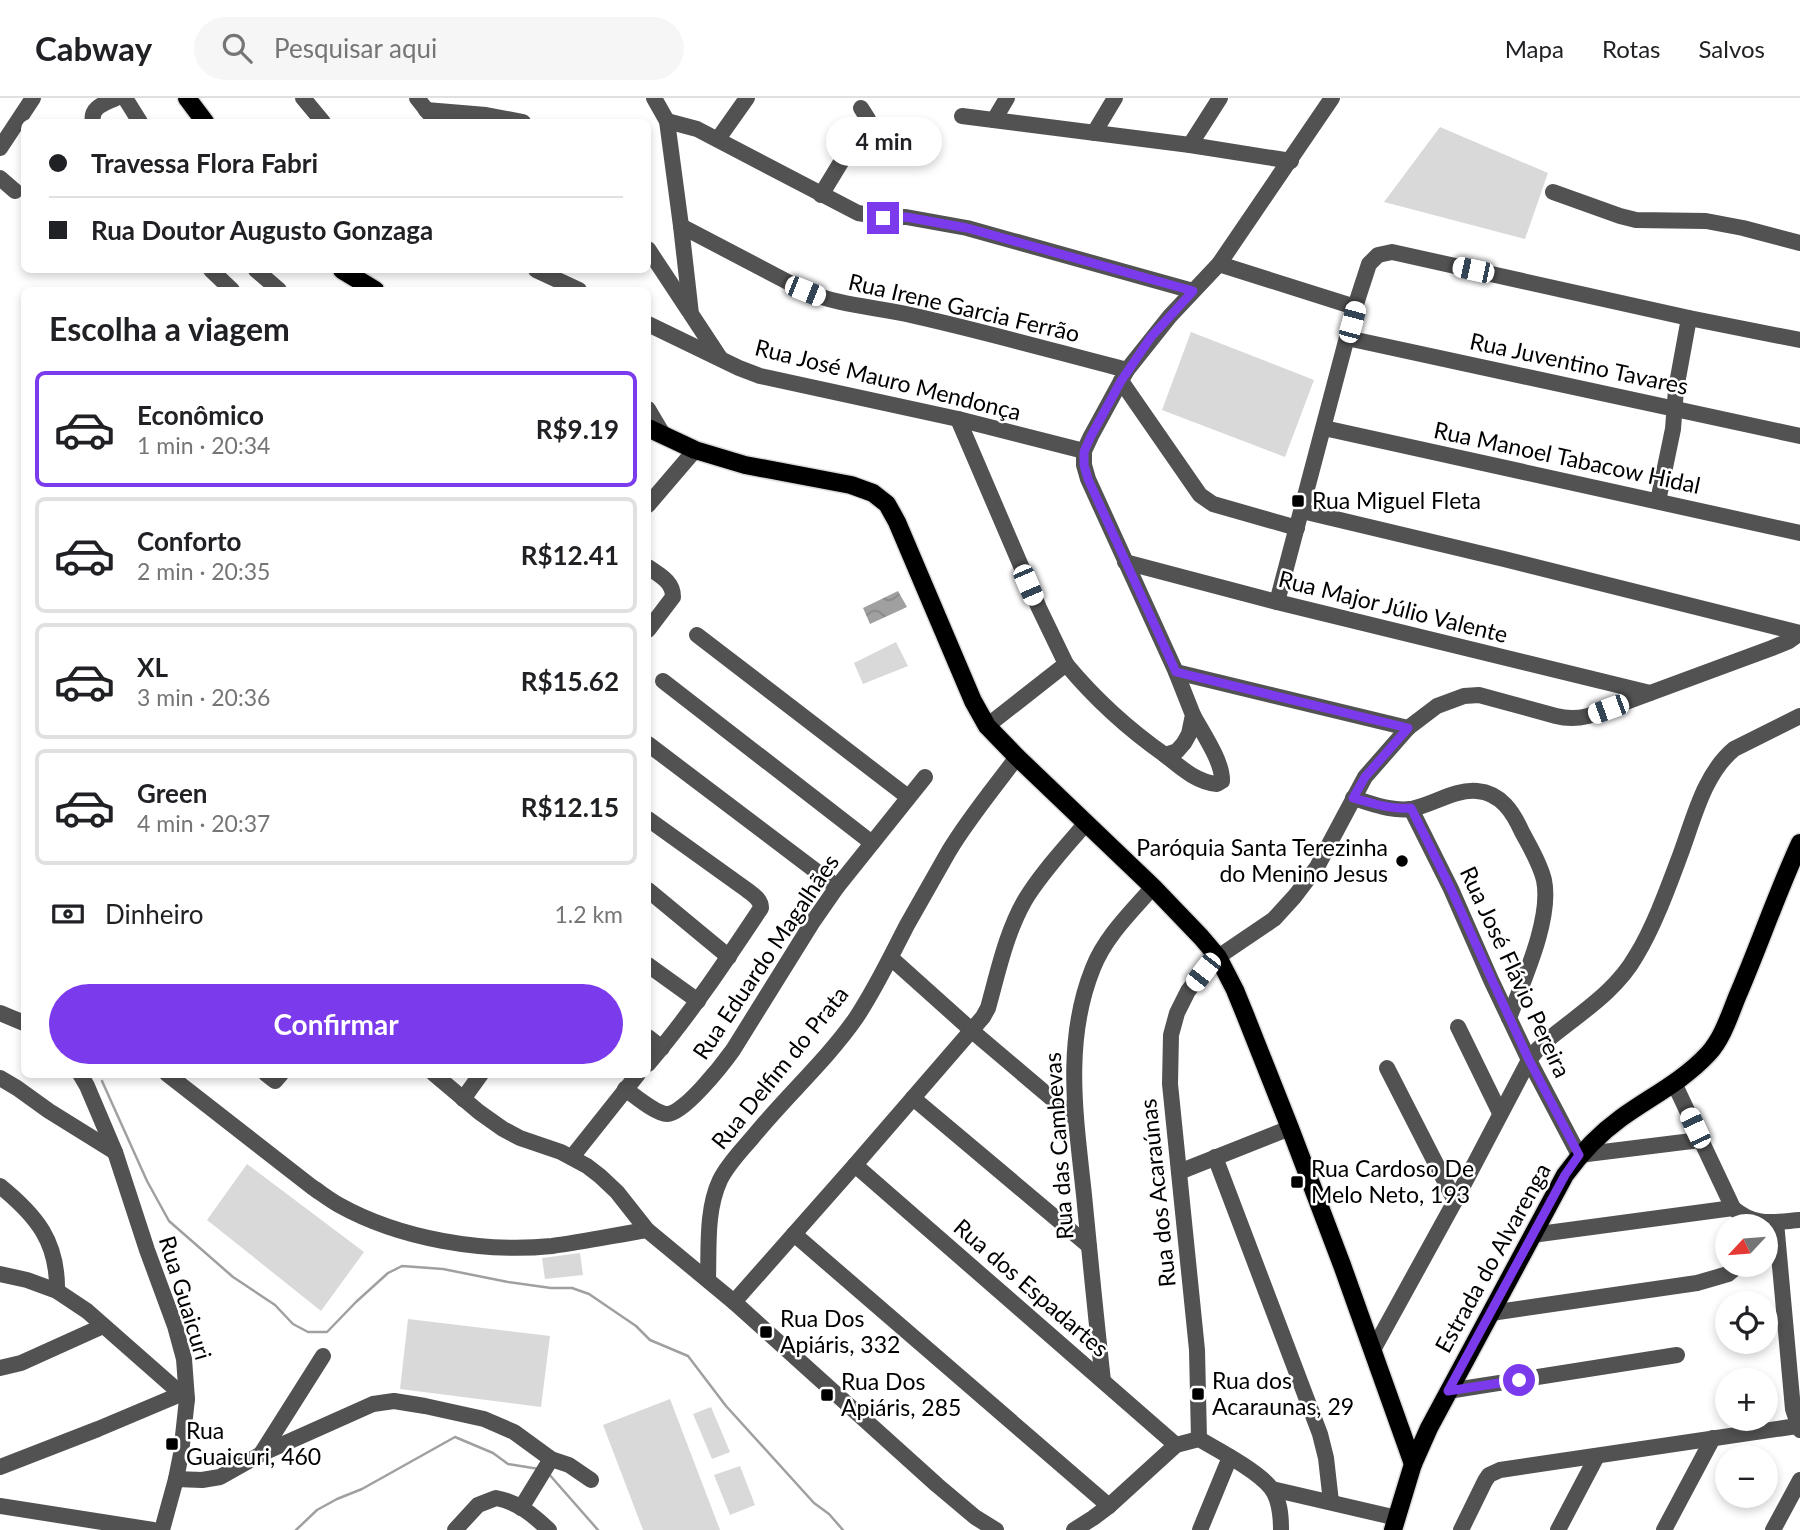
<!DOCTYPE html>
<html lang="pt">
<meta charset="utf-8">
<style>
body{margin:0;font-family:Lato,sans-serif;background:#f6f6f6;color:#202124;height:100vh;display:flex;flex-direction:column;font-size:26px;white-space:nowrap}
*{box-sizing:border-box;margin:0}
p{font-size:23px;color:#757577}
.icon{flex:none;width:38px;height:38px;fill:none;stroke:currentColor;stroke-width:2;stroke-linecap:round;stroke-linejoin:round}
.map{position:relative;flex:1;overflow:hidden}
.drawer{position:absolute;left:21px;top:189px;width:630px;height:791px;display:flex;flex-direction:column;background:#fff;border-radius:10px;box-shadow:0 4px 10px #0003}
.drawer>*{flex:none}
.banner{position:absolute;left:21px;top:21px;width:630px;height:154px;border-radius:10px;box-shadow:0 4px 10px #0003;display:grid;align-content:center;height:154px;padding:0 28px;background:#fff}
.needle{width:46px;rotate:244deg}
.controls{position:absolute;left:1715px;top:1116px;display:grid;gap:14px}
.controls a{display:grid;place-items:center;width:63px;height:63px;border-radius:50%;background:#fff;box-shadow:0 4px 10px #0003;font-size:35px}
.end{position:absolute;width:32px;height:32px;margin:-16px;border:9px solid #7c3aed;background:#fff;box-shadow:0 0 0 4px #fff}
.from{border-radius:50%}
.bubble{position:absolute;height:49px;border-radius:24px;background:#fff;box-shadow:0 4px 10px #0003;font-size:23px;font-weight:700;line-height:49px;text-align:center}
.car{position:absolute;width:21px;height:42px;margin:-21px -10px;border-radius:9px;box-shadow:0 0 5px 2px #0007;background:linear-gradient(#fff 24%,#345 0 40%,#fff 0 76%,#345 0 86%,#fff 0)}
.banner b{display:flex;align-items:center;gap:24px;height:66px;font-size:26px}
.banner b+b{border-top:2px solid #e0e0e0}
.banner i{width:18px;height:18px;background:#202124}
ul{padding:0;list-style:none}
li{display:flex;align-items:center;gap:21px;height:116px;margin:0 14px 10px;padding:0 14px;border:4px solid #e0e0e0;border-radius:10px}
li div{flex:1}
li b{display:block;font-size:26px}
li em{font-style:normal;font-weight:700}
li.active{border-color:#7c3aed}
li>.icon{width:63px;height:63px;stroke-width:1.5}
h2{padding:0 28px;font-size:32px;line-height:84px}
.pay{display:flex;align-items:center;gap:18px;height:77px;padding:0 28px;font-size:26px}
.pay p{margin-inline-start:auto}
.action{display:flex;gap:14px;margin-top:auto;padding:14px 28px}
.action a{flex:1;height:80px;border-radius:42px;background:#7c3aed;color:#fff;font-size:28px;font-weight:700;line-height:80px;text-align:center}
header{display:flex;align-items:center;gap:42px;box-sizing:border-box;height:98px;padding:0 35px;background:#fff;border-bottom:2px solid #e0e0e0}
header strong{font-size:33px}
nav{display:flex;gap:38px;margin-inline-start:auto;font-size:24px}
.search{width:490px;height:63px;background:#f6f6f6;display:flex;align-items:center;gap:18px;box-sizing:border-box;padding:0 24px;border-radius:38px;color:#757577;font-size:26px}
.map>svg:first-child{display:block}
.pitch{fill:#d9d9d9}
.water{fill:url(#water-waves)}
.lines{fill:none;stroke-linecap:round;stroke-linejoin:round}
.stream{stroke:#a0a0a0;stroke-width:2.5}
.major-casing{stroke:#dbdbdb;stroke-width:21}
.minor{stroke:#525252;stroke-width:16}
.major{stroke:#000;stroke-width:18}
.route{stroke:#7c3aed;stroke-width:9}
.poi-dot{fill:#000;stroke:#fff;stroke-width:2.5}
.labels{text-anchor:middle;stroke-width:5;stroke-linejoin:round;paint-order:stroke}
.street-label{font-size:23px;fill:#000;stroke:#fff}
.poi-label{font-size:23px;fill:#000;stroke:#fff;text-anchor:start}
</style>
<header>
<strong>Cabway</strong>
<div class="search"><svg class="icon" aria-label="search" viewBox="0 0 24 24"><circle cx="10" cy="10" r="6"/><path d="M15 15l6 6"/></svg>Pesquisar aqui</div>
<nav><a>Mapa</a><a>Rotas</a><a>Salvos</a></nav>
</header>
<div class="map">
<svg width="1800" height="1432" viewBox="0 0 1800 1432">
<defs>
<pattern id="water-waves" width="16" height="10" patternUnits="userSpaceOnUse" patternTransform="scale(1.75)"><rect width="16" height="10" fill="#a0a0a0"/><path d="M0 5q4-4 8 0t8 0" fill="none" stroke="#888"/></pattern>
</defs>
<rect width="100%" height="100%" fill="#fff"/>
<g class="pitch">
<polygon points="1440,29 1548,75 1525,141 1384,104"/>
<polygon points="1191,234 1314,282 1285,359 1162,312"/>
<polygon points="896,544 908,568 863,586 854,565"/>
<polygon points="247,1066 364,1154 321,1213 207,1122"/>
<polygon points="580,1155 583,1177 545,1181 542,1160"/>
<polygon points="408,1221 550,1238 541,1309 400,1291"/>
<polygon points="670,1301 720,1432 643,1432 603,1327"/>
<polygon points="711,1309 730,1354 712,1361 693,1316"/>
<polygon points="740,1368 755,1407 730,1417 714,1377"/>
</g>
<polygon class="water" points="898,493 907,509 870,526 863,510"/>
<g class="lines">
<g class="stream">
<polyline points="102,983 147,1083 169,1123 233,1179 275,1207 293,1226 308,1234 327,1234 356,1204 388,1175 402,1168 443,1171 508,1184 551,1190 572,1190 589,1196 636,1228 650,1242 688,1258 726,1308 814,1405 829,1416 843,1432"/>
<polyline points="548,1375 598,1432"/>
<polyline points="296,1432 317,1412 337,1401 362,1391 455,1339 493,1355 508,1366 539,1371"/>
</g>
<g class="major-casing">
<g id="major">
<polyline points="187,0 205,24"/>
<polyline points="342,172 375,192"/>
<polyline points="648,330 695,352 745,367 851,387 873,395 887,406 897,424 973,603 987,628 1017,659 1153,789 1201,839 1218,859 1235,892 1246,919 1290,1030 1342,1167 1413,1366"/>
<path d="M1393,1432L1413,1366L1429,1330L1565,1077C1581,1055 1599,1036 1621,1020C1650,999 1683,983 1708,956C1722,941 1729,919 1737,899C1759,848 1777,795 1800,745"/>
</g>
</g>
<g class="minor">
<polyline points="125,0 140,24"/>
<polyline points="303,0 323,24"/>
<polyline points="417,0 436,24"/>
<polyline points="654,0 667,23 681,128 691,216 720,260"/>
<polyline points="426,12 486,17 523,24"/>
<polyline points="962,18 1190,47 1291,63"/>
<polyline points="994,22 1007,0"/>
<polyline points="667,23 697,31 858,115 883,119 906,119 967,130 1193,193"/>
<path d="M93,24C90,9 104,6 116,0"/>
<polyline points="1094,35 1115,0"/>
<polyline points="718,41 747,0"/>
<polyline points="1190,47 1220,0"/>
<polyline points="0,50 33,0"/>
<polyline points="0,80 15,93"/>
<polyline points="1553,94 1620,118 1636,122 1706,123 1743,130 1800,145"/>
<polyline points="821,97 852,46 868,29 868,21 861,10"/>
<path d="M681,128L805,193C840,208 878,209 915,218C986,234 1057,254 1127,272"/>
<polyline points="648,151 689,213"/>
<polyline points="1219,166 1355,209"/>
<polyline points="211,172 232,192"/>
<polyline points="256,172 279,192"/>
<polyline points="536,172 579,192"/>
<polyline points="648,226 739,270 760,278 958,321 1084,353"/>
<polyline points="1347,240 1800,338"/>
<polyline points="1121,283 1200,397 1213,406 1297,430"/>
<polyline points="648,311 664,338"/>
<polyline points="958,321 1039,510 1066,566"/>
<polyline points="1324,330 1800,435"/>
<polyline points="1658,403 1673,331 1676,291 1689,220"/>
<polyline points="648,407 695,352"/>
<polyline points="1302,413 1504,461 1800,535"/>
<polyline points="1125,464 1277,504 1650,595"/>
<path d="M648,469C659,477 673,483 673,499L648,532"/>
<polyline points="1277,504 1355,209 1369,166 1378,157 1392,154 1689,220 1800,242"/>
<polyline points="697,537 908,699"/>
<polyline points="1176,574 1408,630"/>
<polyline points="663,583 872,745"/>
<path d="M987,628L1066,566C1095,601 1128,631 1165,657L1177,653L1184,645L1189,636L1193,617L1176,574L1088,381L1084,367V353L1091,338L1127,272L1170,218L1219,166L1332,0"/>
<polyline points="648,646 837,789"/>
<path d="M1165,657C1180,669 1196,684 1217,686L1222,683C1223,664 1202,634 1193,617"/>
<path d="M1353,700C1371,705 1392,714 1411,711C1433,707 1454,691 1477,693C1501,695 1513,714 1522,734C1530,749 1540,765 1544,782C1552,821 1523,883 1509,920"/>
<polyline points="1411,711 1451,791 1491,882 1529,962 1579,1057 1700,1042"/>
<path d="M648,721L747,792C753,797 761,801 761,810C725,864 690,917 648,966"/>
<polyline points="648,792 729,859"/>
<polyline points="891,860 978,938 1076,1021"/>
<polyline points="648,867 698,903"/>
<polyline points="0,915 24,925"/>
<polyline points="1458,929 1500,1015"/>
<polyline points="648,939 662,950"/>
<polyline points="1387,970 1455,1103"/>
<polyline points="80,976 87,988 115,1054 147,1152 175,1228 184,1261 187,1301 181,1356 176,1381 162,1432"/>
<path d="M167,976L312,1089C321,1095 330,1102 339,1107C400,1141 483,1155 552,1148C584,1144 616,1137 647,1132"/>
<polyline points="266,976 275,983 281,976"/>
<polyline points="434,976 479,1014 503,1031 520,1040 561,1054 587,1068 600,1078 617,1094 647,1132 734,1204 937,1387 975,1419 996,1432"/>
<polyline points="0,980 17,990 49,1013 115,1054"/>
<path d="M1674,985L1733,1110C1755,1129 1773,1124 1800,1122"/>
<path d="M625,991C635,998 656,1016 667,1016C683,1017 723,966 733,952L812,825L837,789L925,679"/>
<polyline points="913,1000 1089,1148"/>
<polyline points="463,1001 481,976"/>
<polyline points="572,1059 638,976"/>
<polyline points="1215,1059 1320,1336 1326,1360 1331,1404"/>
<polyline points="855,1067 1176,1347"/>
<polyline points="1179,1074 1290,1030"/>
<path d="M0,1088C37,1118 58,1144 57,1193"/>
<polyline points="1776,1124 1793,1311 1800,1332"/>
<polyline points="794,1136 1109,1408"/>
<polyline points="1532,1137 1733,1110"/>
<polyline points="0,1176 27,1182 57,1193 87,1213 187,1301"/>
<path d="M708,1182C709,1149 706,1112 720,1082C728,1066 740,1054 752,1040C785,999 826,963 856,920C876,890 891,858 907,827C921,802 935,778 949,753C969,720 994,690 1017,659"/>
<path d="M734,1204L855,1067L983,919L988,910C998,874 1006,835 1025,802C1042,774 1065,750 1086,725"/>
<polyline points="1491,1215 1697,1185 1728,1176 1739,1167"/>
<path d="M1373,1252L1455,1103L1529,962C1539,948 1551,939 1564,929C1591,908 1619,888 1636,858C1654,829 1669,787 1681,755C1694,720 1704,676 1734,651L1800,618"/>
<polyline points="0,1270 21,1265 103,1228"/>
<path d="M1103,1283C1096,1221 1090,1159 1084,1097C1076,1021 1063,944 1093,870C1105,839 1131,814 1153,789"/>
<polyline points="1448,1293 1677,1257"/>
<path d="M1199,1341L1197,1252L1170,986L1171,937L1177,915L1188,893L1203,874L1218,859L1274,821L1295,798L1317,769L1365,679L1408,630L1437,608L1464,598L1479,597L1556,618C1567,621 1576,621 1588,618L1772,550L1789,543L1800,535"/>
<polyline points="261,1356 323,1258"/>
<polyline points="0,1369 98,1331 181,1296"/>
<polyline points="176,1381 202,1382 220,1379 261,1356 373,1306 394,1303 425,1308 484,1321 514,1334 551,1361 569,1367 591,1382"/>
<polyline points="1272,1391 1397,1420"/>
<polyline points="0,1408 153,1432"/>
<polyline points="521,1410 551,1361"/>
<path d="M455,1432L478,1407L496,1400C518,1404 533,1417 549,1432"/>
<path d="M1074,1432L1093,1420L1109,1408L1176,1347L1199,1341C1218,1352 1258,1373 1271,1390C1280,1402 1281,1418 1281,1432"/>
<polyline points="1200,1432 1230,1359"/>
<polyline points="1461,1432 1485,1383 1489,1377 1500,1372 1797,1328"/>
<polyline points="1558,1432 1597,1358"/>
<polyline points="1664,1432 1713,1340"/>
<polyline points="1773,1432 1800,1382"/>
</g>
<use href="#major" class="major"/>
</g>
<g class="lines">
<path class="route" d="M883,120L906,119L967,130L1193,193L1151,239L1121,283L1091,338L1084,354V367L1088,381L1176,574L1408,630L1365,679L1353,700C1372,705 1391,712 1411,710L1451,791L1492,882L1529,962L1579,1057L1565,1077L1448,1293L1519,1282"/>
</g>
<g class="poi-dot">
<rect x="1291" y="396" width="14" height="14" rx="3.5"/>
<circle cx="1402" cy="763" r="7"/>
<rect x="1290" y="1077" width="14" height="14" rx="3.5"/>
<rect x="759" y="1227" width="14" height="14" rx="3.5"/>
<rect x="1191" y="1289" width="14" height="14" rx="3.5"/>
<rect x="820" y="1290" width="14" height="14" rx="3.5"/>
<rect x="165" y="1339" width="14" height="14" rx="3.5"/>
</g>
<g class="labels">
<g class="street-label">
<text transform="translate(964 210) rotate(13)" y="8">Rua Irene Garcia Ferrão</text>
<text transform="translate(1579 266) rotate(12)" y="8">Rua Juventino Tavares</text>
<text transform="translate(888 282) rotate(14)" y="8">Rua José Mauro Mendonça</text>
<text transform="translate(1567 360) rotate(12)" y="8">Rua Manoel Tabacow Hidal</text>
<text transform="translate(1393 509) rotate(14)" y="8">Rua Major Júlio Valente</text>
<text transform="translate(766 859) rotate(-56)" y="8">Rua Eduardo Magalhães</text>
<text transform="translate(1515 874) rotate(65)" y="8">Rua José Flávio Pereira</text>
<text transform="translate(780 970) rotate(-51)" y="8">Rua Delfim do Prata</text>
<text transform="translate(1059 1048) rotate(-94)" y="8">Rua das Cambevas</text>
<text transform="translate(1158 1095) rotate(-96)" y="8">Rua dos Acaraúnas</text>
<text transform="translate(1493 1160) rotate(-61)" y="8">Estrada do Alvarenga</text>
<text transform="translate(1031 1190) rotate(41)" y="8">Rua dos Espadartes</text>
<text transform="translate(185 1200) rotate(73)" y="8">Rua Guaicuri</text>
</g>
<g class="poi-label">
<text x="1312" y="411">Rua Miguel Fleta</text>
<text x="1388" y="758" text-anchor="end">Paróquia Santa Terezinha<tspan x="1388" dy="26">do Menino Jesus</tspan></text>
<text x="1311" y="1079">Rua Cardoso De<tspan x="1311" dy="26">Melo Neto, 193</tspan></text>
<text x="780" y="1229">Rua Dos<tspan x="780" dy="26">Apiáris, 332</tspan></text>
<text x="1212" y="1291">Rua dos<tspan x="1212" dy="26">Acaraunas, 29</tspan></text>
<text x="841" y="1292">Rua Dos<tspan x="841" dy="26">Apiáris, 285</tspan></text>
<text x="186" y="1341">Rua<tspan x="186" dy="26">Guaicuri, 460</tspan></text>
</g>
</g>
</svg>
<div class="controls">
<a><svg class="needle" viewBox="-14 -14 28 28"><path d="M0-13l5 13h-10z" fill="#e53935"/><path d="M0 13l5-13h-10z" fill="#757577"/></svg></a>
<a><svg class="icon" aria-label="locate" viewBox="0 0 24 24"><circle cx="12" cy="12" r="6"/><path d="M12 2v4M12 18v4M2 12h4M18 12h4"/></svg></a>
<a>+</a>
<a>−</a>
</div>
<i class="end from" style="left:1519px;top:1282px"></i>
<i class="end" style="left:883px;top:120px"></i>
<div class="bubble" style="left:826px;top:19px;width:116px">4 min</div>
<i class="car" style="left:1473px;top:172px;rotate:282deg"></i>
<i class="car" style="left:805px;top:193px;rotate:112deg"></i>
<i class="car" style="left:1352px;top:224px;rotate:15deg"></i>
<i class="car" style="left:1028px;top:487px;rotate:157deg"></i>
<i class="car" style="left:1608px;top:611px;rotate:250deg"></i>
<i class="car" style="left:1203px;top:874px;rotate:218deg"></i>
<i class="car" style="left:1695px;top:1030px;rotate:335deg"></i>
<div class="banner">
<b><i class="from"></i>Travessa Flora Fabri</b>
<b><i></i>Rua Doutor Augusto Gonzaga</b>
</div>
<section class="drawer">
<h2>Escolha a viagem</h2>
<ul>
<li class="active"><svg class="icon" aria-label="car" viewBox="0 0 24 24"><path d="M5 17H2v-5l4-1 3-4h7l3 4 3 1v5h-3M9 17h6M6 11h13"/><circle cx="7" cy="17" r="2"/><circle cx="17" cy="17" r="2"/></svg><div><b>Econômico</b><p>1 min · 20:34</p></div><em>R$9.19</em></li>
<li><svg class="icon" aria-label="car" viewBox="0 0 24 24"><path d="M5 17H2v-5l4-1 3-4h7l3 4 3 1v5h-3M9 17h6M6 11h13"/><circle cx="7" cy="17" r="2"/><circle cx="17" cy="17" r="2"/></svg><div><b>Conforto</b><p>2 min · 20:35</p></div><em>R$12.41</em></li>
<li><svg class="icon" aria-label="car" viewBox="0 0 24 24"><path d="M5 17H2v-5l4-1 3-4h7l3 4 3 1v5h-3M9 17h6M6 11h13"/><circle cx="7" cy="17" r="2"/><circle cx="17" cy="17" r="2"/></svg><div><b>XL</b><p>3 min · 20:36</p></div><em>R$15.62</em></li>
<li><svg class="icon" aria-label="car" viewBox="0 0 24 24"><path d="M5 17H2v-5l4-1 3-4h7l3 4 3 1v5h-3M9 17h6M6 11h13"/><circle cx="7" cy="17" r="2"/><circle cx="17" cy="17" r="2"/></svg><div><b>Green</b><p>4 min · 20:37</p></div><em>R$12.15</em></li>
</ul>
<div class="pay"><svg class="icon" aria-label="cash" viewBox="0 0 24 24"><path d="M3 7h18v10H3z"/><circle cx="12" cy="12" r="2"/></svg>Dinheiro<p>1.2 km</p></div>
<div class="action"><a>Confirmar</a></div>
</section>
</div>
